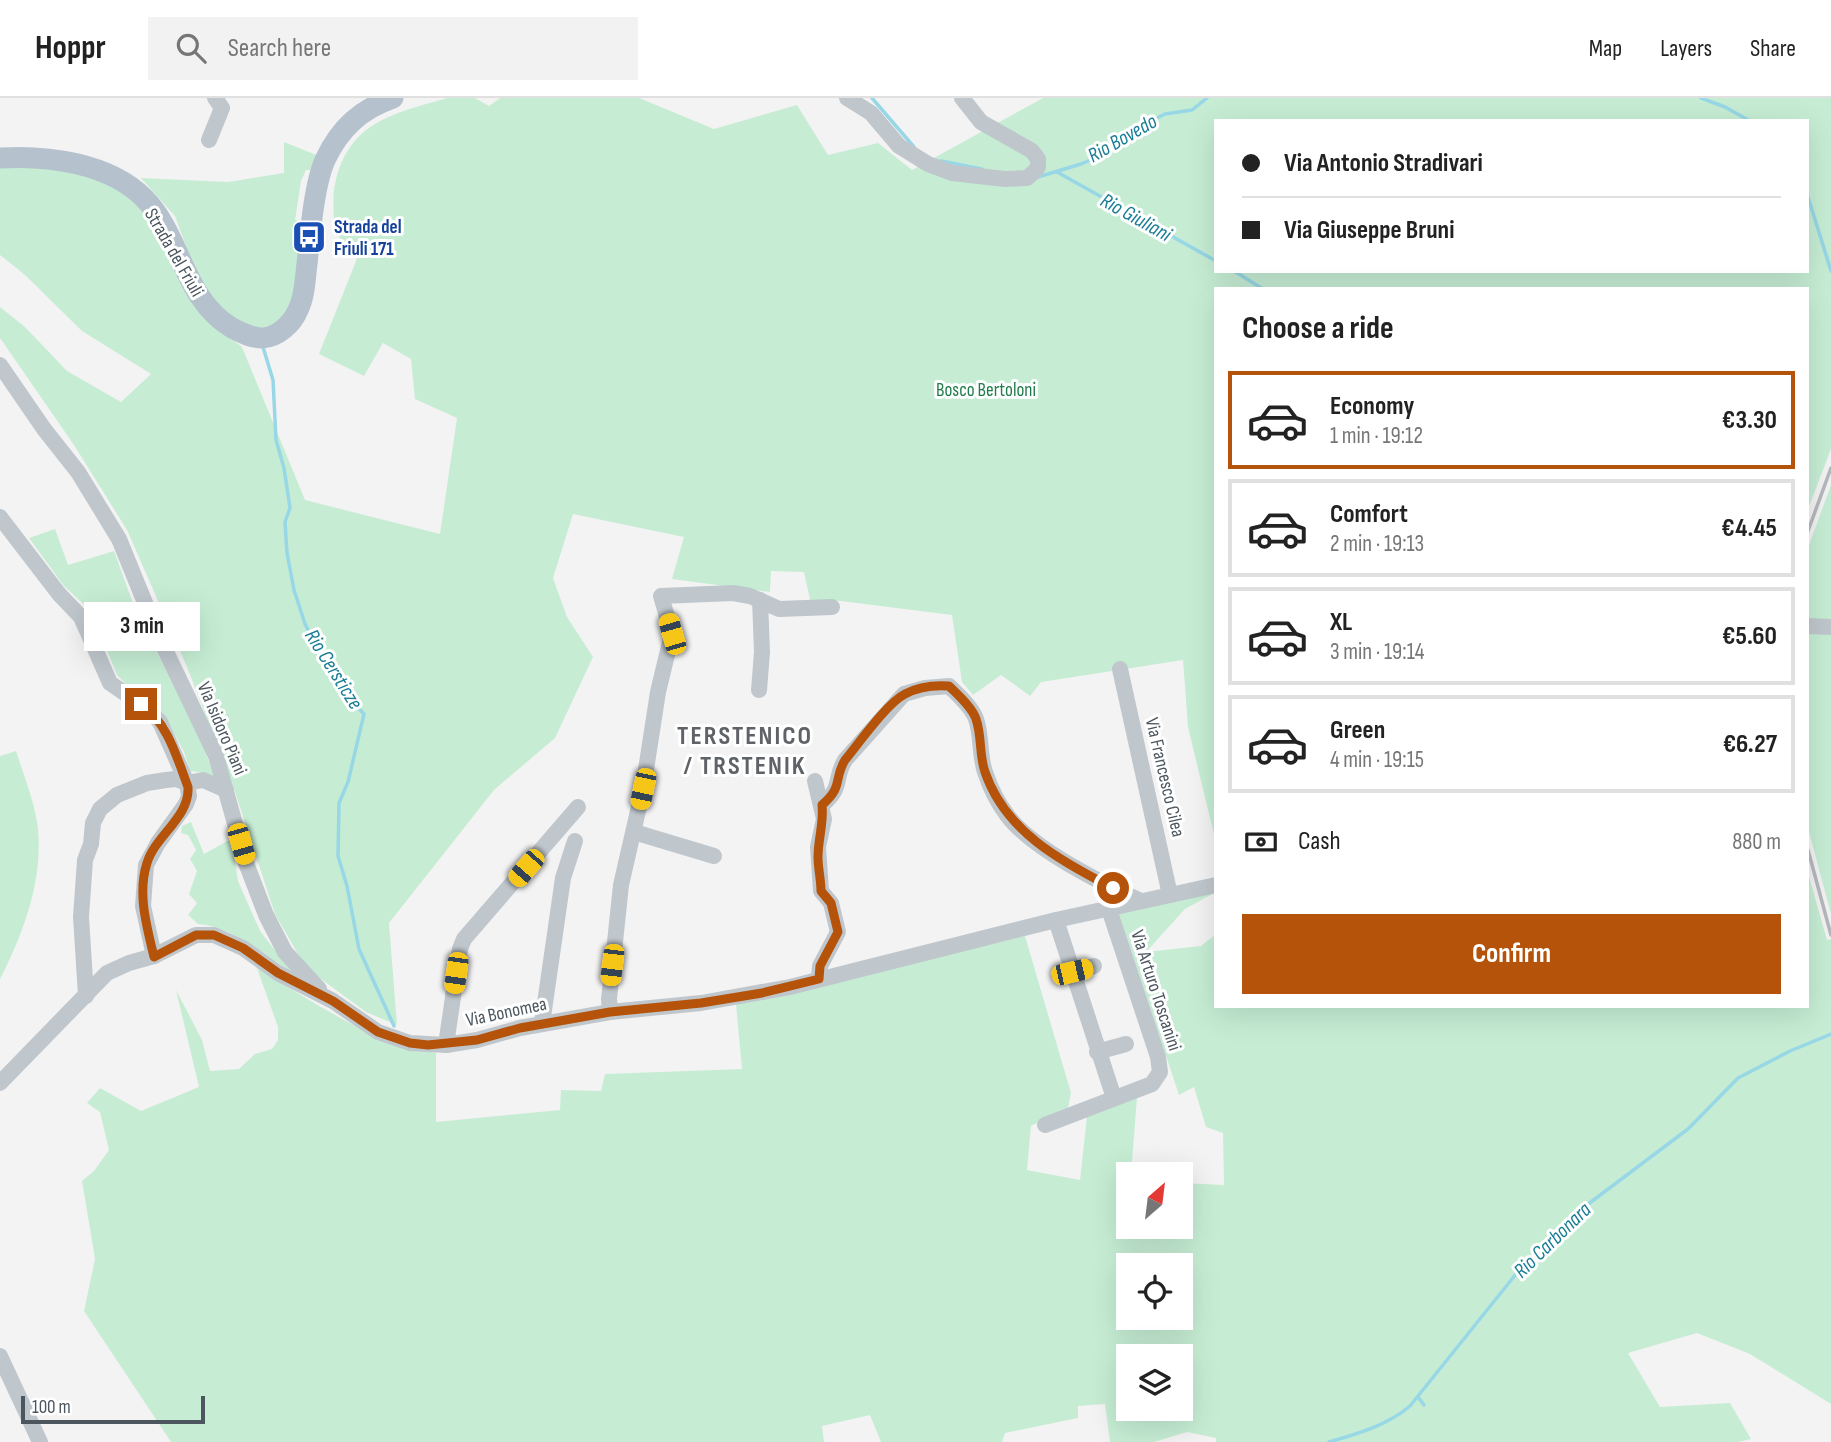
<!DOCTYPE html>
<meta charset="utf-8">
<style>
body{margin:0;font-family:"Sofia Sans Condensed",sans-serif;background:#f2f2f2;color:#222;height:100vh;display:flex;flex-direction:column;font-size:26px;white-space:nowrap}
*{box-sizing:border-box;margin:0}
p{font-size:23px;color:#767676}
.icon{flex:none;width:38px;height:38px;fill:none;stroke:currentColor;stroke-width:2;stroke-linecap:round;stroke-linejoin:round}
.map{position:relative;flex:1;overflow:hidden}
.panel{position:absolute;left:1214px;top:189px;width:595px;height:721px;display:flex;flex-direction:column;background:#fff;border-radius:0px;box-shadow:0 7px 28px #0002}
.panel>*{flex:none}
.guide{position:absolute;left:1214px;top:21px;width:595px;height:154px;border-radius:0px;box-shadow:0 7px 28px #0002;display:grid;align-content:center;height:154px;padding:0 28px;background:#fff}
.needle{width:46px;rotate:28deg}
.controls{position:absolute;left:1116px;top:1064px;display:grid;gap:14px}
.controls a{display:grid;place-items:center;width:77px;height:77px;border-radius:0px;background:#fff;box-shadow:0 7px 28px #0002;font-size:35px}
.scale{position:absolute;left:21px;bottom:18px;width:184px;box-sizing:border-box;padding-left:7px;border:4px solid #4b565e;border-top:0;font-size:19px;line-height:24px;white-space:nowrap;color:#4b565e;-webkit-text-stroke:5px #fff;paint-order:stroke}
.end{position:absolute;width:32px;height:32px;margin:-16px;border:9px solid #b45309;background:#fff;box-shadow:0 0 0 4px #fff}
.from{border-radius:50%}
.bubble{position:absolute;height:49px;border-radius:0px;background:#fff;box-shadow:0 7px 28px #0002;font-size:23px;font-weight:700;line-height:49px;text-align:center}
.car{position:absolute;width:21px;height:42px;margin:-21px -10px;border-radius:9px;box-shadow:0 0 5px 2px #0007;background:linear-gradient(#f5c518 24%,#345 0 40%,#f5c518 0 76%,#345 0 86%,#f5c518 0)}
.guide b{display:flex;align-items:center;gap:24px;height:66px;font-size:26px}
.guide b+b{border-top:2px solid #e0e0e0}
.guide i{width:18px;height:18px;background:#222}
ul{padding:0;list-style:none}
li{display:flex;align-items:center;gap:21px;height:98px;margin:0 14px 10px;padding:0 14px;border:4px solid #e0e0e0;border-radius:0px}
li div{flex:1}
li b{display:block;font-size:26px}
li em{font-style:normal;font-weight:700}
li.active{border-color:#b45309}
li>.icon{width:63px;height:63px;stroke-width:1.5}
h2{padding:0 28px;font-size:32px;line-height:84px}
.pay{display:flex;align-items:center;gap:18px;height:77px;padding:0 28px;font-size:26px}
.pay p{margin-inline-start:auto}
.action{display:flex;gap:14px;margin-top:auto;padding:14px 28px}
.action a{flex:1;height:80px;border-radius:0px;background:#b45309;color:#fff;font-size:28px;font-weight:700;line-height:80px;text-align:center}
header{display:flex;align-items:center;gap:42px;box-sizing:border-box;height:98px;padding:0 35px;background:#fff;border-bottom:2px solid #e0e0e0}
header strong{font-size:33px}
nav{display:flex;gap:38px;margin-inline-start:auto;font-size:24px}
.search{width:490px;height:63px;background:#f2f2f2;display:flex;align-items:center;gap:18px;box-sizing:border-box;padding:0 24px;border-radius:0px;color:#767676;font-size:26px}
.map>svg:first-child{display:block}
.green{fill:#c6edd4;fill-rule:evenodd}
.lines{fill:none;stroke-linecap:round;stroke-linejoin:round}
.stream{stroke:#97d7e6;stroke-width:3.5}
.minor{stroke:#bfc7cd;stroke-width:16}
.major{stroke:#b5c2ce;stroke-width:21}
.rail{stroke:#b5b8bc;stroke-width:3.5}
.route{stroke:#b45309;stroke-width:9}
.labels{text-anchor:middle;stroke-width:6;stroke-linejoin:round;paint-order:stroke}
.transit-label{font-size:19px;font-weight:bold;fill:#164399;stroke:#fff;text-anchor:start}
.street-label{font-size:19px;fill:#4b565e;stroke:#fff}
.park-label{font-size:19px;fill:#207c4c;stroke:#fff}
.water-label{font-size:21px;font-style:italic;fill:#187d95;stroke:#fff}
.district-label{font-size:26px;font-weight:bold;letter-spacing:2px;fill:#5f6367;stroke:#fff}
</style>
<header>
<strong>Hoppr</strong>
<div class="search"><svg class="icon" aria-label="search" viewBox="0 0 24 24"><circle cx="10" cy="10" r="6"/><path d="M15 15l6 6"/></svg>Search here</div>
<nav><a>Map</a><a>Layers</a><a>Share</a></nav>
</header>
<div class="map">
<svg width="1831" height="1344" viewBox="0 0 1831 1344">
<rect width="100%" height="100%" fill="#f4f3f3"/>
<g class="green">
<path d="M447,0H475L489,8L500,0H639L714,31L797,7L828,57L878,45L912,72L1043,0H1831V351L1808,411V191H1216V745L1188,629L1183,562L1041,584L1030,598L1001,577L973,597L962,584L952,517L841,503L810,502L804,474L771,473L770,494L672,481L684,439L573,416L553,480L567,519L593,559L555,640L494,692L389,825L397,927L366,914L306,870L275,816L234,691L187,569L127,432L74,347L0,240V209L25,229L67,273L121,304L151,276L82,233L25,177L0,157V66L44,65L114,87L151,117L213,227L242,249L305,402L440,436L457,320L415,301L411,261L383,245L364,278L319,256L358,158L334,134C334,119 332,100 335,86C349,23 393,16 447,0ZM1216,23H1808V173H1216Z"/>
<polygon points="284,44 319,58 314,72 306,72 301,83 295,122 306,125 295,199 280,222 271,228 252,231 221,212 196,176 175,118 141,80 228,84 284,75"/>
<polygon points="1831,387 1831,521 1824,521 1831,536 1831,816 1808,730 1808,450"/>
<polygon points="55,431 68,467 114,453 134,508 200,640 215,680 204,675 190,673 184,654 163,615 139,588 126,586 117,577 91,513 64,488 29,440"/>
<path d="M16,653C24,678 35,705 38,731C43,783 23,836 0,881V658Z"/>
<path d="M191,724L204,756L231,741L238,783L260,833L292,874C262,856 233,829 198,826L188,817L197,805L189,796L197,773L190,761L196,752L188,737L181,735L182,728Z"/>
<path d="M1808,775L1827,842L1831,841V1306L1750,1256L1697,1235L1628,1255L1660,1309L1730,1305L1751,1341L1738,1344H1216V1340L1187,1334L1154,1344H1110L1105,1306L1078,1308V1320L1005,1335L1002,1344H881L870,1317L822,1328L824,1344H171L84,1213L95,1161L82,1083L94,1073L109,1052L100,1014L87,1005L100,990L141,1013L199,989L176,892L202,942L210,973L239,971L255,956L272,951L278,942V929L257,870C315,905 368,943 436,955V1024L560,1012L561,992L601,993L605,976L742,971L736,906L1025,838L1071,995L1068,1010L1031,1028L1027,1072L1080,1082L1087,1018L1137,1000L1131,1076H1129V1129H1181V1085L1224,1087L1223,1035L1206,1029L1194,989L1179,997L1119,816L1216,794L1185,811L1146,854L1201,848L1216,836V908H1808ZM1129,1167H1181V1220H1129ZM1129,1258H1181V1311H1129Z"/>
</g>
<g class="lines">
<g class="stream">
<polyline points="872,0 914,49"/>
<polyline points="1701,0 1725,9 1750,23"/>
<polyline points="941,63 982,71"/>
<polyline points="1057,74 1216,163"/>
<polyline points="1038,79 1081,66 1102,57 1118,48 1133,32 1165,16 1192,12 1207,0"/>
<polyline points="1808,99 1831,173"/>
<polyline points="1234,173 1263,191"/>
<polyline points="263,249 273,282 276,342 284,370 290,410 285,424 287,455 294,492 305,526 329,572 346,597 364,616 348,684 339,705 338,758 347,788 359,851 394,928"/>
<polyline points="1418,1299 1424,1307"/>
<path d="M1329,1344C1357,1336 1388,1327 1410,1308L1516,1176L1567,1122L1688,1031L1738,980L1790,953L1831,936"/>
</g>
<g class="minor">
<polyline points="847,0 871,15 899,48 928,66 952,75 1005,81 1027,80 1035,73 1038,69 1038,61 1032,53 981,24 962,0"/>
<polyline points="209,42 222,10 215,0"/>
<polyline points="0,267 44,331 78,374 119,441 159,539 216,658 246,765 266,817 285,854 319,891"/>
<polyline points="0,419 59,496 81,519 110,585 149,612 160,624 187,685 189,698 186,706 158,745 146,767 143,808 154,858"/>
<polyline points="1808,528 1831,529"/>
<polyline points="1120,571 1170,797"/>
<polyline points="759,592 762,554 760,502"/>
<polyline points="815,683 824,721 818,749 821,793 831,805 838,834 820,868 819,881"/>
<path d="M822,707C844,688 833,682 845,662L904,596L925,590L949,588C958,597 972,609 976,621C982,638 979,657 985,674C990,689 997,704 1007,717C1032,751 1103,786 1141,803"/>
<polyline points="634,734 714,758"/>
<polyline points="1056,822 1114,1000"/>
<polyline points="1072,874 1094,868"/>
<polyline points="86,898 81,819 85,762 91,746 93,725 100,711 117,697 147,685 166,682 176,681 187,685 203,682 226,692"/>
<polyline points="610,914 609,901 621,787 643,691 658,594 672,536 661,498 733,495 750,498 779,511 832,509"/>
<polyline points="542,926 563,780 575,743"/>
<polyline points="446,947 460,851 464,841 578,709"/>
<polyline points="1097,954 1126,946"/>
<polyline points="0,985 107,875 129,865 154,858 196,837 214,837 243,850 278,875 333,903 378,934 410,945 446,947 477,942 520,930 610,914 701,905 790,889 1056,822 1216,787"/>
<polyline points="1045,1027 1152,986 1160,974 1158,959 1109,811"/>
<polyline points="0,1258 40,1344"/>
</g>
<path class="major" d="M0,60C47,57 109,65 144,100C181,137 183,201 232,230C242,235 251,240 262,240C278,239 292,226 298,212C305,198 305,181 307,166C310,137 314,87 325,62C340,30 361,11 393,0"/>
<g class="rail">
<polyline points="1808,433 1831,370"/>
<polyline points="1808,752 1831,837"/>
</g>
</g>
<g class="lines">
<path class="route" d="M141,606C168,625 177,660 188,689C190,719 155,738 147,765C137,796 147,829 154,859L196,837H214L243,850L278,875L333,903L378,934L410,945L428,947L477,942L520,930L610,914L701,905L762,895L819,881L820,868L838,834L831,805L821,793C821,782 818,770 818,759C818,741 824,725 822,707C844,688 833,682 845,662C859,645 887,605 905,596C918,589 935,587 949,588C958,597 972,609 976,621C982,638 979,657 985,674C1005,733 1060,763 1113,790"/>
</g>
<defs>
<g id="bus-square" transform="scale(1.75)"><rect x="-9" y="-9" width="18" height="18" rx="4" fill="#1a4fb4" stroke="#fff"/><path d="M-5-6H5V4H4V6H2V4H-2V6H-4V4H-5ZM-3.5-4V0h7V-4ZM-3.5 1.2v1.5H-2V1.2ZM2 1.2v1.5H3.5V1.2Z" fill="#fff"/></g>
</defs>
<g fill-rule="evenodd">
<use href="#bus-square" x="309" y="139"/>
</g>
<g class="labels">
<g class="transit-label">
<text x="334" y="135">Strada del<tspan x="334" dy="22">Friuli 171</tspan></text>
</g>
<g class="street-label">
<text transform="translate(175 154) rotate(60)" y="7">Strada del Friuli</text>
<text transform="translate(223 630) rotate(67)" y="7">Via Isidoro Piani</text>
<text transform="translate(1166 679) rotate(77)" y="7">Via Francesco Cilea</text>
<text transform="translate(1157 892) rotate(72)" y="7">Via Arturo Toscanini</text>
<text transform="translate(506 913) rotate(-12)" y="7">Via Bonomea</text>
</g>
<g class="park-label">
<text x="986" y="298">Bosco Bertoloni</text>
</g>
<g class="water-label">
<text transform="translate(1122 40) rotate(-30)" y="7">Rio Bovedo</text>
<text transform="translate(1136 119) rotate(29)" y="7">Rio Giuliani</text>
<text transform="translate(334 571) rotate(58)" y="7">Rio Cersticze</text>
<text transform="translate(1552 1142) rotate(-44)" y="7">Rio Carbonara</text>
</g>
<g class="district-label">
<text x="745" y="646">TERSTENICO<tspan x="745" dy="30">/ TRSTENIK</tspan></text>
</g>
</g>
</svg>
<div class="controls">
<a><svg class="needle" viewBox="-14 -14 28 28"><path d="M0-13l5 13h-10z" fill="#e53935"/><path d="M0 13l5-13h-10z" fill="#767676"/></svg></a>
<a><svg class="icon" aria-label="locate" viewBox="0 0 24 24"><circle cx="12" cy="12" r="6"/><path d="M12 2v4M12 18v4M2 12h4M18 12h4"/></svg></a>
<a><svg class="icon" aria-label="layers" viewBox="0 0 24 24"><path d="M12 4l9 5-9 5-9-5zM3 14l9 5 9-5"/></svg></a>
</div>
<div class="scale">100 m</div>
<i class="end from" style="left:1113px;top:790px"></i>
<i class="end" style="left:141px;top:606px"></i>
<div class="bubble" style="left:84px;top:504px;width:116px">3 min</div>
<i class="car" style="left:672px;top:536px;rotate:344deg"></i>
<i class="car" style="left:643px;top:691px;rotate:192deg"></i>
<i class="car" style="left:241px;top:746px;rotate:164deg"></i>
<i class="car" style="left:526px;top:770px;rotate:221deg"></i>
<i class="car" style="left:612px;top:867px;rotate:187deg"></i>
<i class="car" style="left:1072px;top:874px;rotate:77deg"></i>
<i class="car" style="left:456px;top:875px;rotate:188deg"></i>
<div class="guide">
<b><i class="from"></i>Via Antonio Stradivari</b>
<b><i></i>Via Giuseppe Bruni</b>
</div>
<section class="panel">
<h2>Choose a ride</h2>
<ul>
<li class="active"><svg class="icon" aria-label="car" viewBox="0 0 24 24"><path d="M5 17H2v-5l4-1 3-4h7l3 4 3 1v5h-3M9 17h6M6 11h13"/><circle cx="7" cy="17" r="2"/><circle cx="17" cy="17" r="2"/></svg><div><b>Economy</b><p>1 min · 19:12</p></div><em>€3.30</em></li>
<li><svg class="icon" aria-label="car" viewBox="0 0 24 24"><path d="M5 17H2v-5l4-1 3-4h7l3 4 3 1v5h-3M9 17h6M6 11h13"/><circle cx="7" cy="17" r="2"/><circle cx="17" cy="17" r="2"/></svg><div><b>Comfort</b><p>2 min · 19:13</p></div><em>€4.45</em></li>
<li><svg class="icon" aria-label="car" viewBox="0 0 24 24"><path d="M5 17H2v-5l4-1 3-4h7l3 4 3 1v5h-3M9 17h6M6 11h13"/><circle cx="7" cy="17" r="2"/><circle cx="17" cy="17" r="2"/></svg><div><b>XL</b><p>3 min · 19:14</p></div><em>€5.60</em></li>
<li><svg class="icon" aria-label="car" viewBox="0 0 24 24"><path d="M5 17H2v-5l4-1 3-4h7l3 4 3 1v5h-3M9 17h6M6 11h13"/><circle cx="7" cy="17" r="2"/><circle cx="17" cy="17" r="2"/></svg><div><b>Green</b><p>4 min · 19:15</p></div><em>€6.27</em></li>
</ul>
<div class="pay"><svg class="icon" aria-label="cash" viewBox="0 0 24 24"><path d="M3 7h18v10H3z"/><circle cx="12" cy="12" r="2"/></svg>Cash<p>880 m</p></div>
<div class="action"><a>Confirm</a></div>
</section>
</div>
